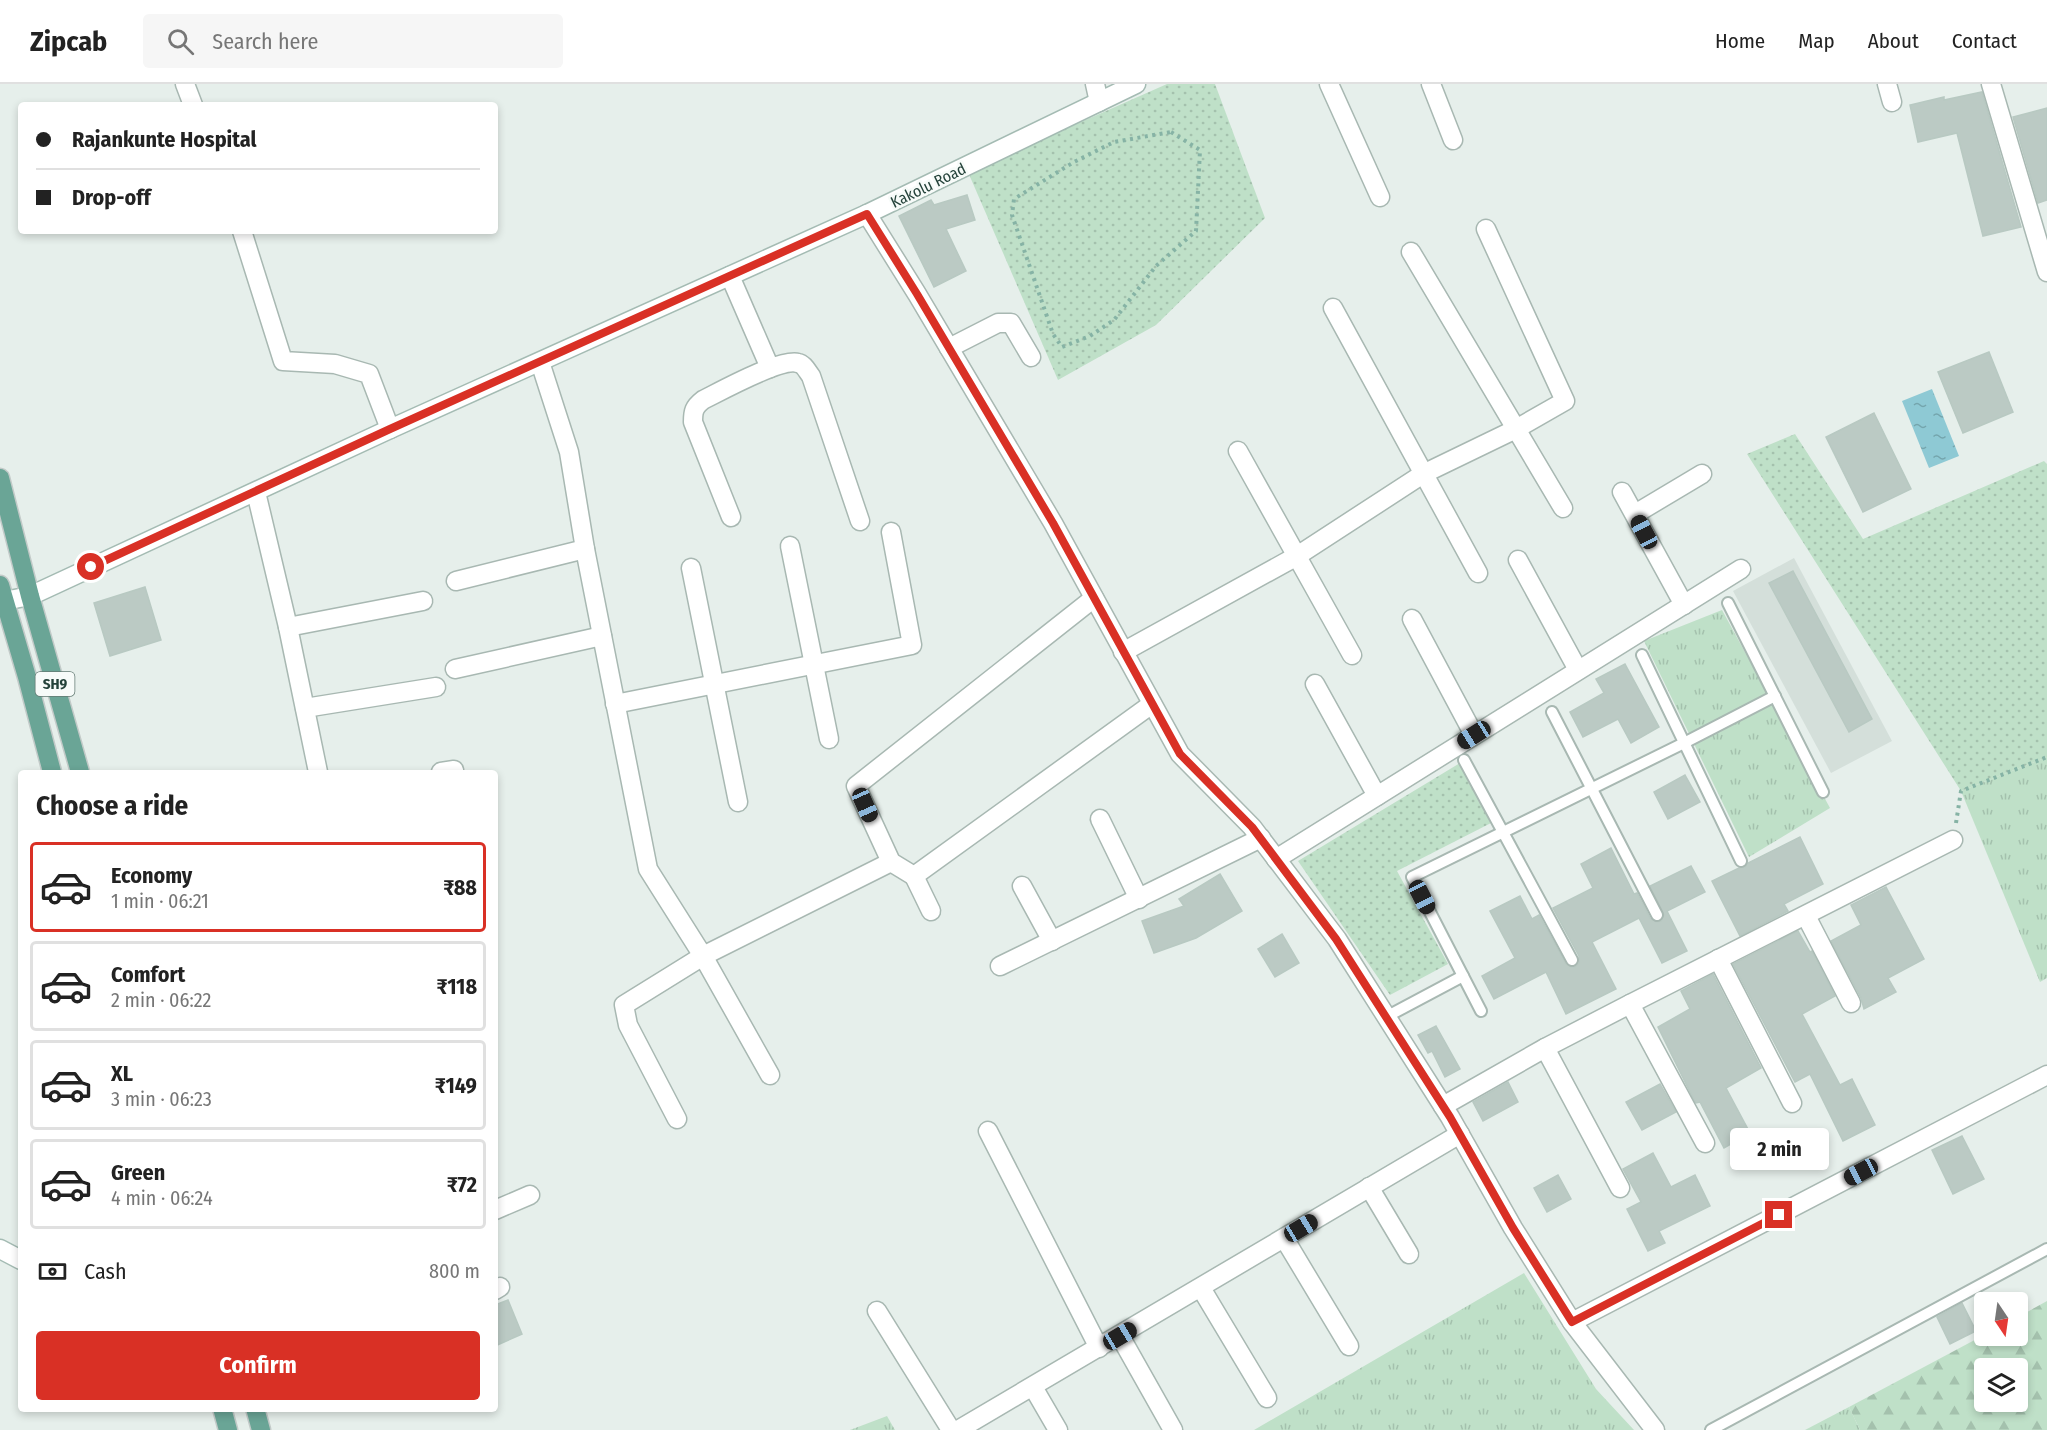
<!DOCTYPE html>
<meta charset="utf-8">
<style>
body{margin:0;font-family:"Fira Sans Condensed",sans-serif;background:#f6f6f6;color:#222;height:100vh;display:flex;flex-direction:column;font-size:22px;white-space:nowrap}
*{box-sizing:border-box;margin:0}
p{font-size:20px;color:#767676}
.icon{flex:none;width:33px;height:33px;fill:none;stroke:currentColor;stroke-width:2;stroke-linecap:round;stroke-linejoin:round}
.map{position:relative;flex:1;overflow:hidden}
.panel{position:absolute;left:18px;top:686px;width:480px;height:642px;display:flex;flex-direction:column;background:#fff;border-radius:6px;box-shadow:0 3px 9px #0003}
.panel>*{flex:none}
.hud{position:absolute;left:18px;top:18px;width:480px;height:132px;border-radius:6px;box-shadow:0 3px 9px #0003;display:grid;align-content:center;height:132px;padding:0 18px;background:#fff}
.needle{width:39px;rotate:167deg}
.fabs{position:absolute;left:1974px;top:1208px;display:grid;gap:12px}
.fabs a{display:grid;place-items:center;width:54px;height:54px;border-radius:6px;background:#fff;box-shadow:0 3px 9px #0003;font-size:30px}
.end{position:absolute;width:27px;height:27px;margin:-14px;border:8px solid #d93025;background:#fff;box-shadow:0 0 0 3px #fff}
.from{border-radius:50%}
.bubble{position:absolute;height:42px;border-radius:6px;background:#fff;box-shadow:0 3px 9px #0003;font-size:20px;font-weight:700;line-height:42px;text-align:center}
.car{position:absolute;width:18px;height:36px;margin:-18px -9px;border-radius:8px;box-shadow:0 0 4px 2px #0007;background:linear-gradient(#222 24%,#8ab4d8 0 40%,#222 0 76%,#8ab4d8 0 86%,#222 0)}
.hud b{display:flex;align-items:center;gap:21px;height:57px;font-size:22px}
.hud b+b{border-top:2px solid #e0e0e0}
.hud i{width:15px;height:15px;background:#222}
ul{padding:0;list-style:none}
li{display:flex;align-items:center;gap:18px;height:90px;margin:0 12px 9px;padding:0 6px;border:3px solid #e0e0e0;border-radius:6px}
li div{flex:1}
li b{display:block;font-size:22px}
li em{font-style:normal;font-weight:700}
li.on{border-color:#d93025}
li>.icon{width:54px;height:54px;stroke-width:1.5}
h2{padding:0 18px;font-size:27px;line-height:72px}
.pay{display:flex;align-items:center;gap:15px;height:66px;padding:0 18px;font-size:22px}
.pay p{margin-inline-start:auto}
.action{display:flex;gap:12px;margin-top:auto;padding:12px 18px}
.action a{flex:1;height:69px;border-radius:6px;background:#d93025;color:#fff;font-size:24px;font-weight:700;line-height:69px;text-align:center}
header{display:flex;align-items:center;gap:36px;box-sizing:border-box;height:84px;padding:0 30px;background:#fff;border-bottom:2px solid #e0e0e0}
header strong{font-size:28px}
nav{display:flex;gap:33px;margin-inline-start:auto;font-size:21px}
.search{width:420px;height:54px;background:#f6f6f6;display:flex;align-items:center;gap:15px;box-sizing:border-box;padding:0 21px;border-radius:6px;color:#767676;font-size:22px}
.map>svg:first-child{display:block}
.built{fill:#d4dfda}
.grass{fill:url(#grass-tufts)}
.forest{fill:url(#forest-firs);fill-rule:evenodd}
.park{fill:url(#park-dots)}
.water{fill:url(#water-ripples)}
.building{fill:#bbcac4;stroke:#b8c9c2;stroke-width:1.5}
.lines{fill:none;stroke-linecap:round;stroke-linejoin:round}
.service-casing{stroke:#a8b8b2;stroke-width:14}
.minor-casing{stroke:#a8b8b2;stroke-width:21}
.tertiary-casing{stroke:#a8b8b2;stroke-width:21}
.secondary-casing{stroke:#a4bbb3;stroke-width:21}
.primary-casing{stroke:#c2cac8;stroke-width:21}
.path{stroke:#86b3a5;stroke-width:4;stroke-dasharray:3 4.5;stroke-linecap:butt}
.service{stroke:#fff;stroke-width:10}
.minor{stroke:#fff;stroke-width:18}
.tertiary{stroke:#fff;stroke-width:18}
.secondary{stroke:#fff;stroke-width:18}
.primary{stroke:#6aa596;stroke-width:18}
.route{stroke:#d93025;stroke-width:8}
.labels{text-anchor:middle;stroke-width:5;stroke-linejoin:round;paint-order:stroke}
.shield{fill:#f7fbf9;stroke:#637a73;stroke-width:1.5}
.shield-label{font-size:15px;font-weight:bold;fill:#24423a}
.street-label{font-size:16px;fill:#24423a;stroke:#f7fbf9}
</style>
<header>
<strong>Zipcab</strong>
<div class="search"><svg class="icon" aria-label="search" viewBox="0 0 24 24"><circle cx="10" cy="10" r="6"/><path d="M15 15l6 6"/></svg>Search here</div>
<nav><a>Home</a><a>Map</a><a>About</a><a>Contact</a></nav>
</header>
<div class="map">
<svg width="2047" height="1346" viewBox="0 0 2047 1346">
<defs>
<pattern id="grass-tufts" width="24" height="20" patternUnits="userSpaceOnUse" patternTransform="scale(1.5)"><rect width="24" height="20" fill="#bfe0c8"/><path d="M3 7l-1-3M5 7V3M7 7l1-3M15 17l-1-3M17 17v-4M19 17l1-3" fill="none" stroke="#a4c1ad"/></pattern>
<pattern id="forest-firs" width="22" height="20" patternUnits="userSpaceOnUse" patternTransform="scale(1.5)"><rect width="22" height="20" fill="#bfe0c8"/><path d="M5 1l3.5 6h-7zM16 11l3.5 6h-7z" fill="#a4c1ad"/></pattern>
<pattern id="park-dots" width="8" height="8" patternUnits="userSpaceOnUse" patternTransform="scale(1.5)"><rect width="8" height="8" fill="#bfe0c8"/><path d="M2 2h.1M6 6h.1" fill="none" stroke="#a4c1ad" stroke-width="1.8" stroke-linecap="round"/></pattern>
<pattern id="water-ripples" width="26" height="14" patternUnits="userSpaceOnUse" patternTransform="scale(1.5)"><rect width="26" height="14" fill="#8ec9d4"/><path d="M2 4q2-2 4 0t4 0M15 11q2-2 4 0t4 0" fill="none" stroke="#74a5ad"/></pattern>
</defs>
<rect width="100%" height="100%" fill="#e6efeb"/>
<polygon class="built" points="1794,474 1892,657 1831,689 1733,507"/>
<g class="grass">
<polygon points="1722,526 1830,724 1749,773 1644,557"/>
<polygon points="2047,673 2047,894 2040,898 1961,707"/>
<polygon points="1524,1189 1596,1305 1634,1346 1254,1346"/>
<polygon points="1849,1323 1860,1346 1805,1346"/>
<polygon points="887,1332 895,1346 850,1346"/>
</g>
<path class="forest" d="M2047,1217V1346H1860L1849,1323L1984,1251H2018V1233ZM1984,1284H2018V1317H1984Z"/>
<g class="park">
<polygon points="1167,0 1215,0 1265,134 1156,241 1058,296 968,88"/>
<polygon points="1795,350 1863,455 2044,377 2047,380 2047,673 1961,707 1747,370"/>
<polygon points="1460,679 1491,739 1397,787 1448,880 1390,911 1298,777"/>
</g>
<polygon class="water" points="1932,305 1959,372 1929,384 1902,317"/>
<g class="building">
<polygon points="1982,8 2021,143 1983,152 1957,49 1918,58 1910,21 1944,13 1944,16"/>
<polygon points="2047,24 2047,116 2038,119 2013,33"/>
<polygon points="967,111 975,136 946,145 966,187 934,203 899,132 931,116 934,121"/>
<polygon points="1989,268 2013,328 1963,349 1938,288"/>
<polygon points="1874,329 1911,405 1863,428 1826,353"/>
<polygon points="1793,487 1872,635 1849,648 1769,499"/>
<polygon points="145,503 161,556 110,572 94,519"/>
<polygon points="1625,580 1659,643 1631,659 1618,635 1583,653 1570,628 1604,609 1596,595"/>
<polygon points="1685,691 1700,718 1668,735 1654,708"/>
<polygon points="1800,753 1823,800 1784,820 1788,827 1740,852 1712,797 1739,784 1745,783 1748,779"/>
<polygon points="1611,764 1634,810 1637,809 1650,834 1656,838 1661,837 1664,831 1650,802 1691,782 1705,808 1667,827 1687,867 1662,879 1639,834 1592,858 1616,905 1566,930 1546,888 1494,915 1482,892 1515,874 1490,827 1520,812 1532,835 1539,831 1566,880 1571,883 1575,883 1579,879 1579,872 1553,824 1593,804 1581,780"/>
<polygon points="1220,790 1242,827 1196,854 1154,869 1142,837 1184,822 1179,815"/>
<polygon points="1886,803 1924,875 1888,894 1896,908 1864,925 1861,914 1831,857 1861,841 1851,821"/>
<polygon points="1798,847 1810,868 1812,867 1835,912 1802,930 1840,1001 1852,995 1875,1041 1843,1057 1810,990 1795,998 1733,880"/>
<polygon points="1282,850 1299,879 1275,893 1258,865"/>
<polygon points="1713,890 1761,984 1726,1004 1750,1049 1724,1064 1700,1018 1696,1019 1695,1018 1658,943 1690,925 1681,907"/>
<polygon points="1436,942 1460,985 1445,993 1432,967 1428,969 1418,951"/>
<polygon points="1508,998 1518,1018 1483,1037 1473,1018"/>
<polygon points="1660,1000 1676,1028 1642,1046 1626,1018"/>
<polygon points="1962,1052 1984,1095 1953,1110 1932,1066"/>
<polygon points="1653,1069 1671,1103 1695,1091 1710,1122 1659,1147 1665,1159 1648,1167 1627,1125 1641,1118 1623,1085"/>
<polygon points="1558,1091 1571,1115 1547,1128 1534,1104"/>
<polygon points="508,1216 522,1250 495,1262 495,1221"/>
<polygon points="1962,1219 1976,1247 1950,1260 1937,1233"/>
</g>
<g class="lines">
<g class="service-casing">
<g id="service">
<polyline points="1728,519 1823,708"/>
<polyline points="1642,571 1741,777"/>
<polyline points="1552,628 1657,831"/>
<polyline points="1464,676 1572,876"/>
<polyline points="1481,927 1412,793 1684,659 1775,612"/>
<polyline points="1386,933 1463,892"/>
<polyline points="1711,1346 2047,1165"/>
</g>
</g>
<g class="minor-casing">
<g id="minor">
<polyline points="185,0 193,21"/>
<polyline points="1095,0 1099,18"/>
<polyline points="1329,0 1380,113"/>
<polyline points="1431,0 1453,56"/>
<polyline points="1887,0 1892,18"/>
<polyline points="1991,0 2047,188"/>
<polyline points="242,147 283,277 335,280 369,290 390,345"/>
<polyline points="1411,168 1563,424"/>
<polyline points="730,192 770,284"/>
<polyline points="1333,224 1478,489"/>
<polyline points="949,264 998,239 1011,239 1031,273"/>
<polyline points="540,278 569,368 585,465 648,785 703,872 891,778"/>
<polyline points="1238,367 1352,571"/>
<polyline points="256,408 288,543 318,688"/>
<polyline points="1622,408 1684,521"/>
<polyline points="1635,430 1702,390"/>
<path d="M731,433L693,338C693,327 694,323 703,316C721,307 781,274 798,279C804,280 807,287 811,292L860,437"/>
<polyline points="790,462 829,655"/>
<polyline points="1518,476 1578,586"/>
<polyline points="691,484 738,718"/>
<polyline points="456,497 585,465"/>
<polyline points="1094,514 856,702 891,778 914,792 1152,620"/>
<polyline points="1412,535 1474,651"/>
<polyline points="288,543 423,517"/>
<polyline points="1123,568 1297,472 1423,390 1516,345 1565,317 1486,145"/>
<polyline points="455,585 602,552"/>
<polyline points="1315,600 1377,712"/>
<polyline points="615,620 912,561 891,448"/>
<polyline points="305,624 436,603"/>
<polyline points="441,688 454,686"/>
<polyline points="1100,735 1139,815"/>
<polyline points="1276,775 1741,485"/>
<polyline points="914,792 931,827"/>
<polyline points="1022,802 1052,857"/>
<polyline points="1806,832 1851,919"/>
<polyline points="1718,875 1792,1019"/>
<polyline points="1000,882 1261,754"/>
<polyline points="1630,920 1953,756"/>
<polyline points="1545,964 1630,920 1705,1059"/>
<polyline points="1443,1022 1545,964 1620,1104"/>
<polyline points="677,1035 628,941 624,921 703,872 770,991"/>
<polyline points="988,1047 1099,1264"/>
<polyline points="1369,1103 1409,1170"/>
<polyline points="495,1126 530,1111"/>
<polyline points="1284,1154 1349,1262"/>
<polyline points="1201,1204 1267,1314"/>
<polyline points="495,1206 500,1203"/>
<polyline points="877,1227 951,1346"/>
<polyline points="1572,1238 2047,991"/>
<polyline points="1120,1252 1173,1346"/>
<polyline points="1033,1303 1058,1346"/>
<polyline points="958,1346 1460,1050"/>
</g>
</g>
<g class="tertiary-casing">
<polyline id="tertiary" points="867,130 917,210 1053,439 1180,670 1252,743 1337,855 1450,1033 1513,1144 1572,1238 1655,1346"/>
</g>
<g class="secondary-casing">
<g id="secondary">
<polyline points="4,517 30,512 390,345 867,130 1136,0"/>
<polyline points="0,1165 21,1176"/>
</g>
</g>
<g class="primary-casing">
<g id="primary">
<polyline points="0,394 30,512 80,688"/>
<polyline points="0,501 27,593 52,688"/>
<polyline points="222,1324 228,1346"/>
<polyline points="255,1324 261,1346"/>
</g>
</g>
<g class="path">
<polygon points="1171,48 1200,66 1196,147 1156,182 1114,236 1090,252 1062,263 1053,250 1012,131 1014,115 1074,78 1114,58"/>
<polyline points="1956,739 1961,707 2047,673"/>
</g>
<use href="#service" class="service"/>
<use href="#minor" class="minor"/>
<use href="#tertiary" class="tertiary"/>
<use href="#secondary" class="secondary"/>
<use href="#primary" class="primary"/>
</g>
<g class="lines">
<polyline class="route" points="91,483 390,345 867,130 917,210 1053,439 1180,670 1252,743 1336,855 1450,1033 1513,1144 1572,1238 1779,1131"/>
</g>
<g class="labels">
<rect class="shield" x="35.5" y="588" width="39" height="24" rx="4.5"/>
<g class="shield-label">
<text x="55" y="605">SH9</text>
</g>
<g class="street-label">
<text transform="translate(928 101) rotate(-26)" y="6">Kakolu Road</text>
</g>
</g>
</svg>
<div class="fabs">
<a><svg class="needle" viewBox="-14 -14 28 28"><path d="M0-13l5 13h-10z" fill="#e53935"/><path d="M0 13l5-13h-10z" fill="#767676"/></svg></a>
<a><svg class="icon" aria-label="layers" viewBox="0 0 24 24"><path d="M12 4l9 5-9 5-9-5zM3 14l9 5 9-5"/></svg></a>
</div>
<i class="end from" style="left:91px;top:483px"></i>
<i class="end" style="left:1779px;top:1131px"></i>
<div class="bubble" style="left:1730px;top:1044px;width:99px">2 min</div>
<i class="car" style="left:1644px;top:448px;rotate:332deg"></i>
<i class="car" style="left:1474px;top:651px;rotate:238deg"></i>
<i class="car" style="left:865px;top:721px;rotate:156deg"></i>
<i class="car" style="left:1422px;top:813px;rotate:153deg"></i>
<i class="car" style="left:1861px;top:1088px;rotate:242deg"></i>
<i class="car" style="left:1301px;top:1144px;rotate:59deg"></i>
<i class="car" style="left:1120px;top:1252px;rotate:59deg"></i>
<div class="hud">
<b><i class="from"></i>Rajankunte Hospital</b>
<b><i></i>Drop-off</b>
</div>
<section class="panel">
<h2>Choose a ride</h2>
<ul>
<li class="on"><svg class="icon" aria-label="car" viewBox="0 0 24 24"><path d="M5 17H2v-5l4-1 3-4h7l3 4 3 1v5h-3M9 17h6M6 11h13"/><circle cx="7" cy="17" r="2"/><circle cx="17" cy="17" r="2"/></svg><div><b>Economy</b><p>1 min · 06:21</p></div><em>₹88</em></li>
<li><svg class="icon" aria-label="car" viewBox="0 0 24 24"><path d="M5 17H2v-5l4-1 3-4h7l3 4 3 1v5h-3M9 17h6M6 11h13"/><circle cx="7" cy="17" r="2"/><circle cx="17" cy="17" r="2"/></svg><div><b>Comfort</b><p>2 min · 06:22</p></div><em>₹118</em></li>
<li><svg class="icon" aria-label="car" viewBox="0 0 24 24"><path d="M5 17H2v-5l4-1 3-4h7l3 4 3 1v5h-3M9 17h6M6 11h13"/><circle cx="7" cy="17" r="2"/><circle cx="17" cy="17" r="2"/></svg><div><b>XL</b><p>3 min · 06:23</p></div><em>₹149</em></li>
<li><svg class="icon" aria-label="car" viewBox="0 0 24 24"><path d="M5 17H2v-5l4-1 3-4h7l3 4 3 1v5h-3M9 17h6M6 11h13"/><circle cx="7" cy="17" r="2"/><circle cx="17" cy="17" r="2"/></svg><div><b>Green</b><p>4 min · 06:24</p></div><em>₹72</em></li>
</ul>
<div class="pay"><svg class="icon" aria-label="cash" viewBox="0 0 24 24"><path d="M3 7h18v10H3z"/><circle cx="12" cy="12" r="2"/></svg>Cash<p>800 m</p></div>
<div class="action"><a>Confirm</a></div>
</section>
</div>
